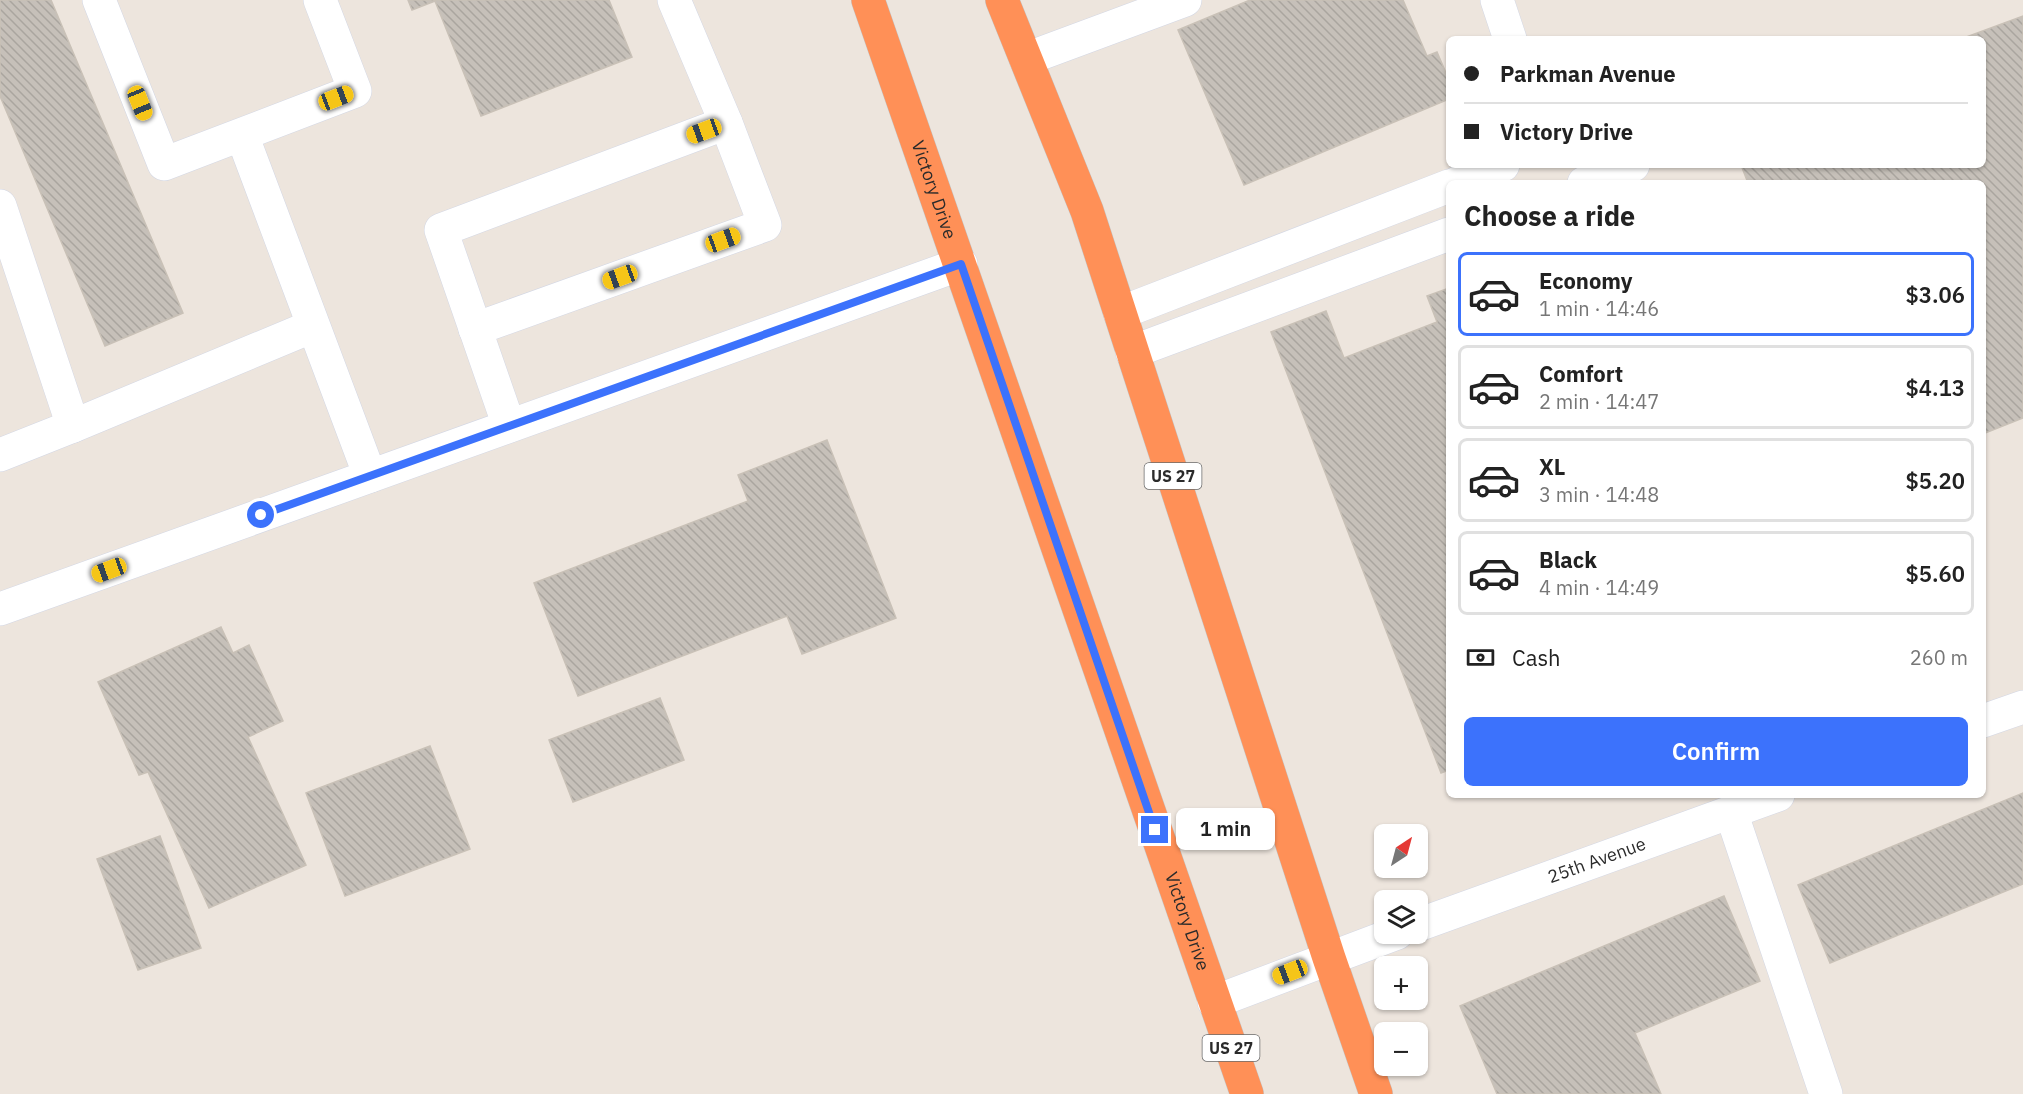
<!DOCTYPE html>
<meta charset="utf-8">
<style>
body{margin:0;font-family:"IBM Plex Sans",sans-serif;background:#f2f2f2;color:#222;height:100vh;display:flex;flex-direction:column;font-size:22px;white-space:nowrap}
*{box-sizing:border-box;margin:0}
p{font-size:20px;color:#767676}
.icon{flex:none;width:33px;height:33px;fill:none;stroke:currentColor;stroke-width:2;stroke-linecap:round;stroke-linejoin:round}
.map{position:relative;flex:1;overflow:hidden}
.drawer{position:absolute;left:1446px;top:180px;width:540px;height:618px;display:flex;flex-direction:column;background:#fff;border-radius:9px;box-shadow:0 2px 4px #0004}
.drawer>*{flex:none}
.top-card{position:absolute;left:1446px;top:36px;width:540px;height:132px;border-radius:9px;box-shadow:0 2px 4px #0004;display:grid;align-content:center;height:132px;padding:0 18px;background:#fff}
.needle{width:39px;rotate:36deg}
.fabs{position:absolute;left:1374px;top:824px;display:grid;gap:12px}
.fabs a{display:grid;place-items:center;width:54px;height:54px;border-radius:9px;background:#fff;box-shadow:0 2px 4px #0004;font-size:30px}
.end{position:absolute;width:27px;height:27px;margin:-14px;border:8px solid #3c72fc;background:#fff;box-shadow:0 0 0 3px #fff}
.from{border-radius:50%}
.bubble{position:absolute;height:42px;border-radius:9px;background:#fff;box-shadow:0 2px 4px #0004;font-size:20px;font-weight:600;line-height:42px;text-align:center}
.car{position:absolute;width:18px;height:36px;margin:-18px -9px;border-radius:8px;box-shadow:0 0 4px 2px #0007;background:linear-gradient(#f5c518 24%,#345 0 40%,#f5c518 0 76%,#345 0 86%,#f5c518 0)}
.top-card b{display:flex;align-items:center;gap:21px;height:57px;font-size:22px}
.top-card b+b{border-top:2px solid #e0e0e0}
.top-card i{width:15px;height:15px;background:#222}
ul{padding:0;list-style:none}
li{display:flex;align-items:center;gap:18px;height:84px;margin:0 12px 9px;padding:0 6px;border:3px solid #e0e0e0;border-radius:9px}
li div{flex:1}
li b{display:block;font-size:22px}
li em{font-style:normal;font-weight:600}
li.current{border-color:#3c72fc}
li>.icon{width:54px;height:54px;stroke-width:1.5}
h2{padding:0 18px;font-size:27px;line-height:72px}
.pay{display:flex;align-items:center;gap:15px;height:66px;padding:0 18px;font-size:22px}
.pay p{margin-inline-start:auto}
.button{display:flex;gap:12px;margin-top:auto;padding:12px 18px}
.button a{flex:1;height:69px;border-radius:9px;background:#3c72fc;color:#fff;font-size:24px;font-weight:600;line-height:69px;text-align:center}
.map>svg:first-child{display:block}
.building{fill:url(#building-back-hatch);stroke:#c9c1b7;stroke-width:1.5}
.lines{fill:none;stroke-linecap:round;stroke-linejoin:round}
.minor-casing{stroke:#d3d7e4;stroke-width:34}
.highway-casing{stroke:#c4c4c4;stroke-width:34}
.minor{stroke:#fff;stroke-width:33}
.highway{stroke:#ff9057;stroke-width:33}
.route{stroke:#3c72fc;stroke-width:8}
.labels{text-anchor:middle;stroke-width:4.5;stroke-linejoin:round;paint-order:stroke}
.shield{fill:#fff;stroke:#6b6b6b;stroke-width:1.5}
.shield-label{font-size:16px;font-weight:bold;fill:#2b2b2b}
.street-label{font-size:18px;fill:#2b2b2b;stroke:#fff}
</style>
<div class="map">
<svg width="2023" height="1094" viewBox="0 0 2023 1094">
<defs>
<pattern id="building-back-hatch" width="6" height="6" patternUnits="userSpaceOnUse" patternTransform="scale(1.5)"><rect width="6" height="6" fill="#c6c0b9"/><path d="M-1 5l2 2M0 0l6 6M5-1l2 2" fill="none" stroke="#aaa59f"/></pattern>
</defs>
<rect width="100%" height="100%" fill="#ede5dd"/>
<g class="building">
<polygon points="0,0 51,0 183,313 105,346 0,96"/>
<polygon points="408,0 609,0 632,57 481,116 435,1 412,10"/>
<polygon points="1250,0 1403,0 1427,56 1437,52 1449,80 1449,99 1244,185 1178,30"/>
<polygon points="2023,16 2023,418 1983,434 1983,183 1748,183 1741,165 1983,165 1983,39 1961,39"/>
<polygon points="1449,288 1449,733 1447,734 1449,739 1449,770 1441,773 1271,332 1326,311 1344,358 1437,322 1427,296"/>
<polygon points="827,440 896,618 802,654 787,616 578,696 534,583 748,501 738,475"/>
<polygon points="221,627 233,653 249,645 283,721 248,737 306,865 209,908 148,772 139,775 98,682"/>
<polygon points="660,698 684,760 573,802 549,740"/>
<polygon points="430,746 470,849 345,896 306,793"/>
<polygon points="2023,793 2023,884 1830,963 1798,885"/>
<polygon points="160,836 201,948 138,970 97,859"/>
<polygon points="1724,896 1760,981 1635,1033 1661,1094 1497,1094 1460,1006"/>
</g>
<g class="lines">
<g class="minor-casing">
<g id="minor">
<polyline points="99,0 164,164 355,91 320,0"/>
<polyline points="1497,0 1510,39"/>
<polyline points="1026,59 1185,0"/>
<polyline points="242,135 370,476"/>
<polyline points="1457,183 1503,165"/>
<polyline points="1584,183 1633,165"/>
<polyline points="0,206 73,426 313,326"/>
<polyline points="1120,313 1449,186"/>
<polyline points="475,329 765,225 726,123"/>
<polyline points="1132,352 1449,234"/>
<polyline points="509,426 441,230 726,123 674,0"/>
<polyline points="0,455 73,426"/>
<polyline points="0,609 961,264"/>
<polyline points="1983,721 2023,707"/>
<polyline points="1731,812 1826,1094"/>
<path id="s1" d="M1418,925L1778,795"/>
<polyline points="1214,1002 1397,933"/>
</g>
</g>
<g class="highway-casing">
<g id="highway">
<path id="s2" d="M868,0L1247,1094"/>
<polyline points="1002,0 1087,211 1329,958 1376,1094"/>
</g>
</g>
<use href="#minor" class="minor"/>
<use href="#highway" class="highway"/>
</g>
<g class="lines">
<polyline class="route" points="261,515 961,264 1155,830"/>
</g>
<g class="labels">
<g class="shield">
<rect x="1144.5" y="463" width="57" height="26" rx="4.5"/>
<rect x="1202.5" y="1035" width="57" height="26" rx="4.5"/>
</g>
<g class="shield-label">
<text x="1173" y="482">US 27</text>
<text x="1231" y="1054">US 27</text>
</g>
<g class="street-label">
<text dy="6" stroke="none"><textPath href="#s2" startOffset="201">Victory Drive</textPath></text>
<text dy="6" stroke="none"><textPath href="#s1" startOffset="190">25th Avenue</textPath></text>
<text dy="6" stroke="none"><textPath href="#s2" startOffset="975">Victory Drive</textPath></text>
</g>
</g>
</svg>
<div class="fabs">
<a><svg class="needle" viewBox="-14 -14 28 28"><path d="M0-13l5 13h-10z" fill="#e53935"/><path d="M0 13l5-13h-10z" fill="#767676"/></svg></a>
<a><svg class="icon" aria-label="layers" viewBox="0 0 24 24"><path d="M12 4l9 5-9 5-9-5zM3 14l9 5 9-5"/></svg></a>
<a>+</a>
<a>−</a>
</div>
<i class="end from" style="left:261px;top:515px"></i>
<i class="end" style="left:1155px;top:830px"></i>
<div class="bubble" style="left:1176px;top:808px;width:99px">1 min</div>
<i class="car" style="left:336px;top:98px;rotate:69deg"></i>
<i class="car" style="left:140px;top:103px;rotate:158deg"></i>
<i class="car" style="left:704px;top:131px;rotate:250deg"></i>
<i class="car" style="left:723px;top:240px;rotate:70deg"></i>
<i class="car" style="left:620px;top:277px;rotate:250deg"></i>
<i class="car" style="left:109px;top:570px;rotate:250deg"></i>
<i class="car" style="left:1290px;top:972px;rotate:249deg"></i>
<div class="top-card">
<b><i class="from"></i>Parkman Avenue</b>
<b><i></i>Victory Drive</b>
</div>
<section class="drawer">
<h2>Choose a ride</h2>
<ul>
<li class="current"><svg class="icon" aria-label="car" viewBox="0 0 24 24"><path d="M5 17H2v-5l4-1 3-4h7l3 4 3 1v5h-3M9 17h6M6 11h13"/><circle cx="7" cy="17" r="2"/><circle cx="17" cy="17" r="2"/></svg><div><b>Economy</b><p>1 min · 14:46</p></div><em>$3.06</em></li>
<li><svg class="icon" aria-label="car" viewBox="0 0 24 24"><path d="M5 17H2v-5l4-1 3-4h7l3 4 3 1v5h-3M9 17h6M6 11h13"/><circle cx="7" cy="17" r="2"/><circle cx="17" cy="17" r="2"/></svg><div><b>Comfort</b><p>2 min · 14:47</p></div><em>$4.13</em></li>
<li><svg class="icon" aria-label="car" viewBox="0 0 24 24"><path d="M5 17H2v-5l4-1 3-4h7l3 4 3 1v5h-3M9 17h6M6 11h13"/><circle cx="7" cy="17" r="2"/><circle cx="17" cy="17" r="2"/></svg><div><b>XL</b><p>3 min · 14:48</p></div><em>$5.20</em></li>
<li><svg class="icon" aria-label="car" viewBox="0 0 24 24"><path d="M5 17H2v-5l4-1 3-4h7l3 4 3 1v5h-3M9 17h6M6 11h13"/><circle cx="7" cy="17" r="2"/><circle cx="17" cy="17" r="2"/></svg><div><b>Black</b><p>4 min · 14:49</p></div><em>$5.60</em></li>
</ul>
<div class="pay"><svg class="icon" aria-label="cash" viewBox="0 0 24 24"><path d="M3 7h18v10H3z"/><circle cx="12" cy="12" r="2"/></svg>Cash<p>260 m</p></div>
<div class="button"><a>Confirm</a></div>
</section>
</div>
